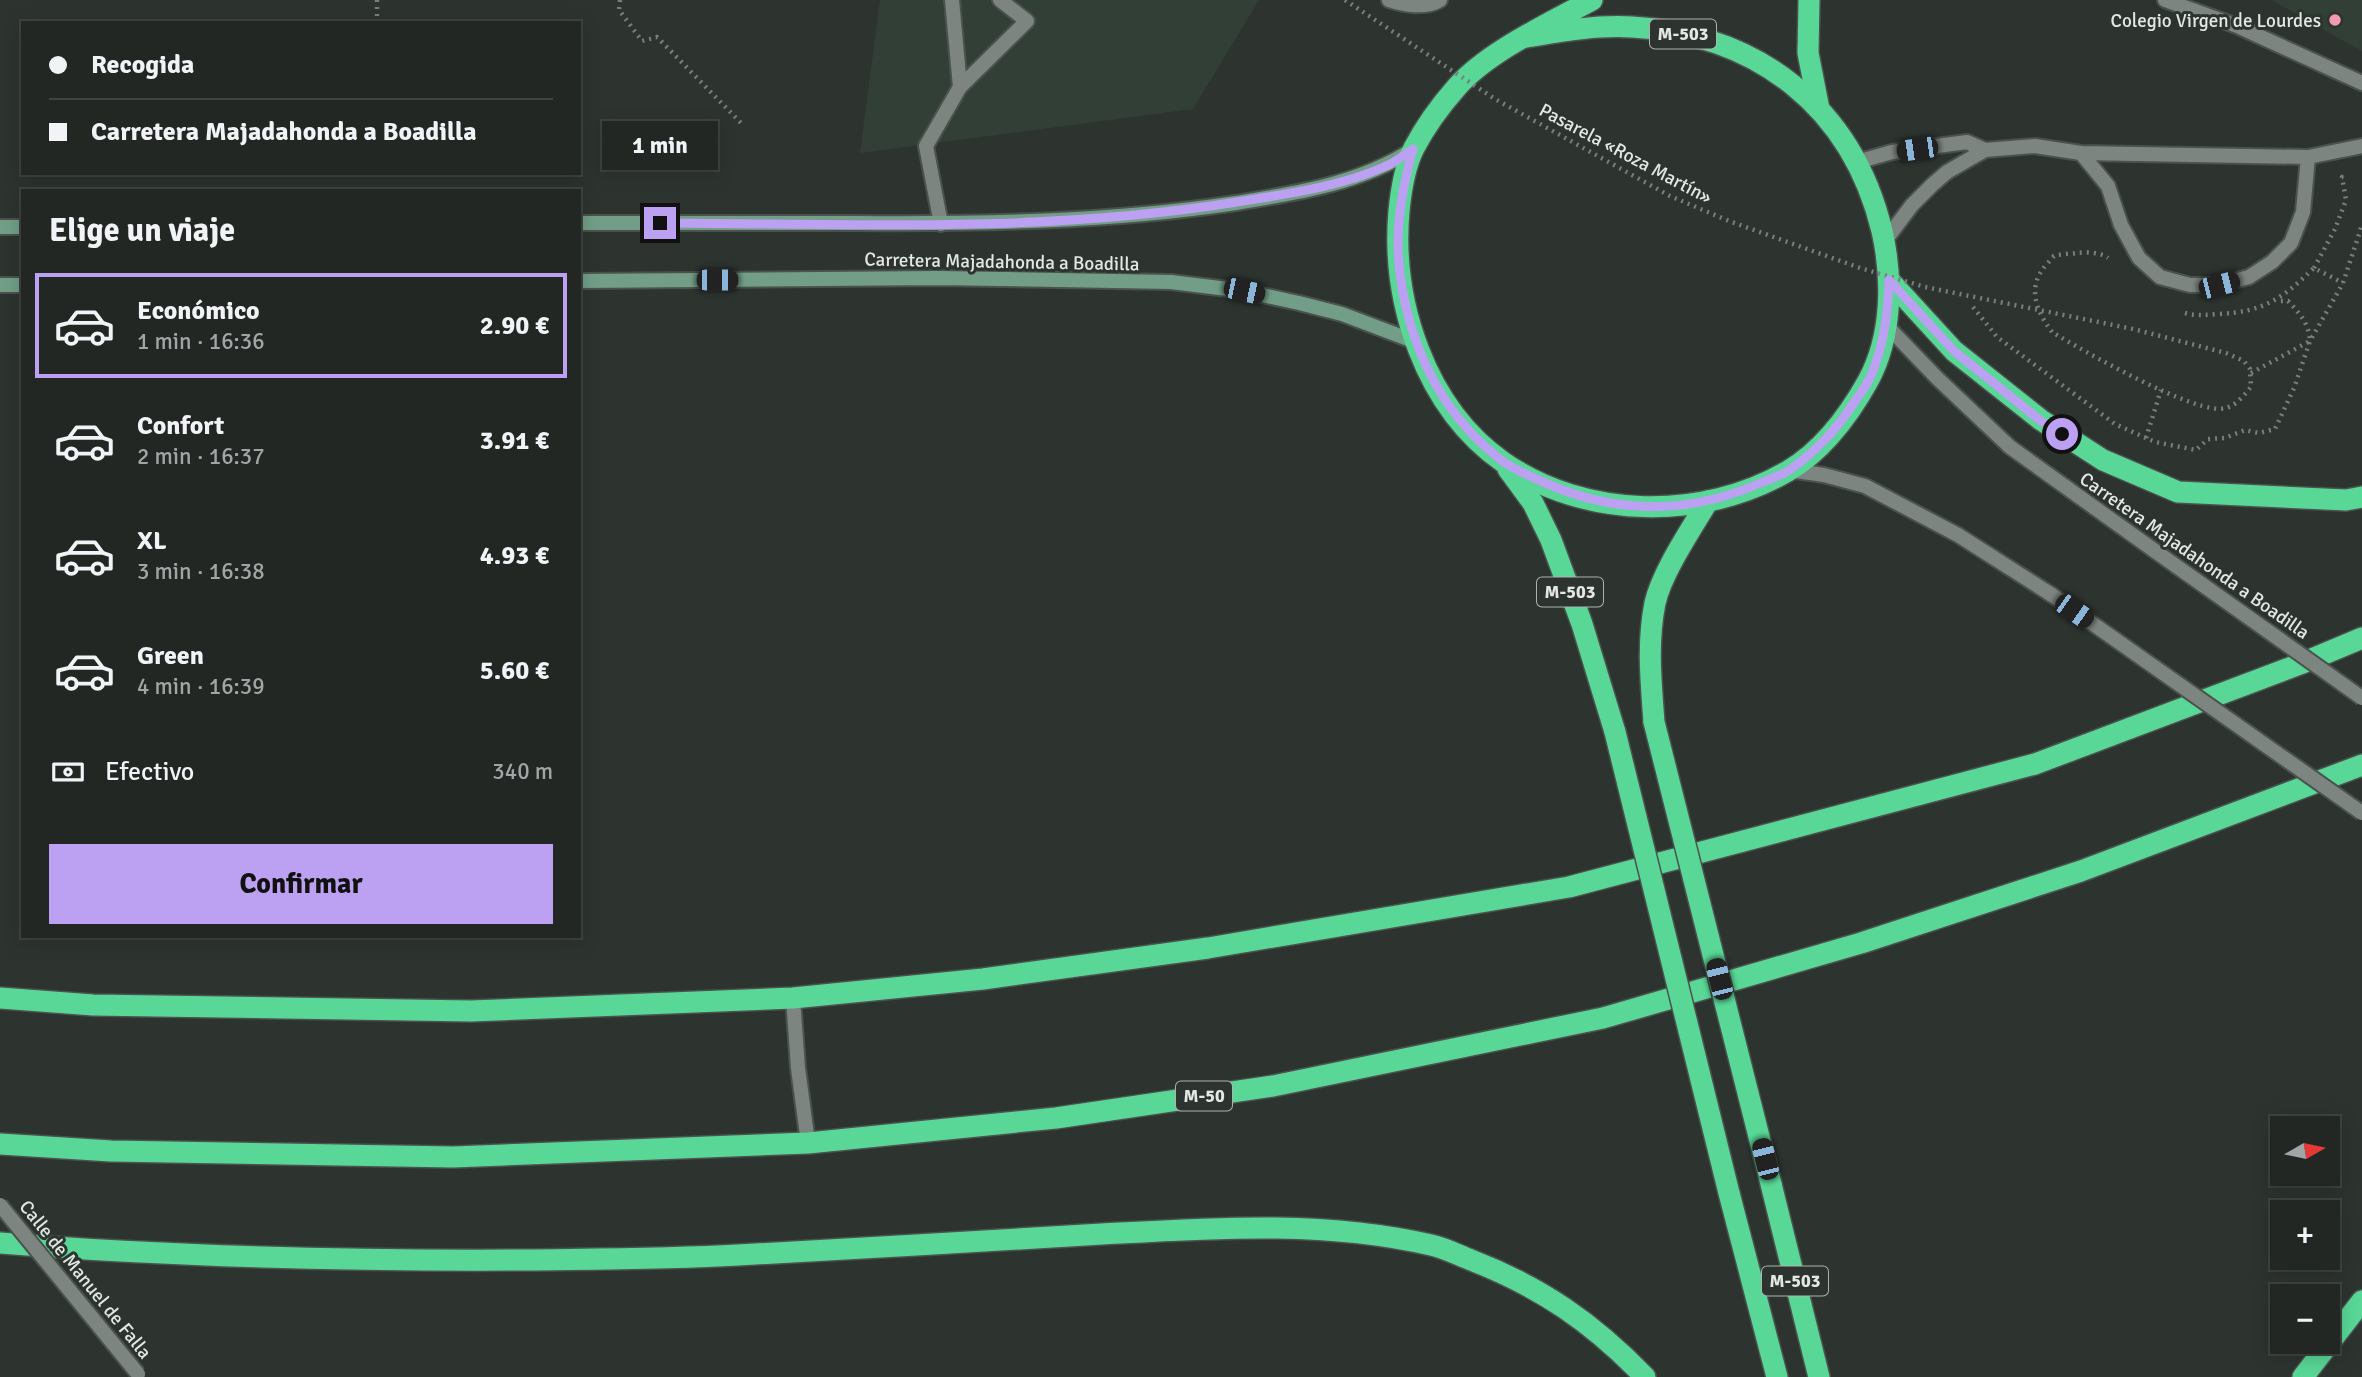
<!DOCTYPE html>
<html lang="es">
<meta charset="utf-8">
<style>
body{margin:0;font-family:Signika,sans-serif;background:#2a2f2c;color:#f1f3f6;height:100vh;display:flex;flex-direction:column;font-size:26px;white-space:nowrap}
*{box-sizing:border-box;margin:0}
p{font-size:23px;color:#a2a5a6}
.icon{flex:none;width:38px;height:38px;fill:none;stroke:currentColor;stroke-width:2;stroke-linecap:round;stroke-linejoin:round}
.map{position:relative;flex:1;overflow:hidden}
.side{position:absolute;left:21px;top:189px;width:560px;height:749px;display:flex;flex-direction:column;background:#222724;border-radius:0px;box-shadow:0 4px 18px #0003,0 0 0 2px #3f4441}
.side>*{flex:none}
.hud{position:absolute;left:21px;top:21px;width:560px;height:154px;border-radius:0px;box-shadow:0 4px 18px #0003,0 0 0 2px #3f4441;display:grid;align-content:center;height:154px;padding:0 28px;background:#222724}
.needle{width:46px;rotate:81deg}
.buttons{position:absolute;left:2270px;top:1116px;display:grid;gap:14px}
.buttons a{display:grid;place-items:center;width:70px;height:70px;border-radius:0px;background:#222724;box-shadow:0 4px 18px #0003,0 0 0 2px #3f4441;font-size:35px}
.end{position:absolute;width:32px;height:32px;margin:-16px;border:9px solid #bca0f2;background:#111;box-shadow:0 0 0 4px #111}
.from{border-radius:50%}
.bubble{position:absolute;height:49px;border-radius:0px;background:#222724;box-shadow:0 4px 18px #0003,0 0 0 2px #3f4441;font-size:23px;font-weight:700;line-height:49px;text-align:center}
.car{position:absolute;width:21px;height:42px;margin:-21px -10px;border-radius:9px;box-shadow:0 0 5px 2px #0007;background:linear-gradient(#222 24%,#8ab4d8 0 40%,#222 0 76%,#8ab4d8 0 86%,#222 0)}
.hud b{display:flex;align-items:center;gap:24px;height:66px;font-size:26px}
.hud b+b{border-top:2px solid #3f4441}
.hud i{width:18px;height:18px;background:#f1f3f6}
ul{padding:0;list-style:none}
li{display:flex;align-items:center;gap:21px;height:105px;margin:0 14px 10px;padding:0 14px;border:4px solid transparent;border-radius:0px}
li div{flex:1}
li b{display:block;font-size:26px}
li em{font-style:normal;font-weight:700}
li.current{border-color:#bca0f2}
li>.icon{width:63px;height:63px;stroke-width:1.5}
h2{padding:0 28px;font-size:32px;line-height:84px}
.pay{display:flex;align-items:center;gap:18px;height:77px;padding:0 28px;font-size:26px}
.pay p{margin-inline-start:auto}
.primary-button{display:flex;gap:14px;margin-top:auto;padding:14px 28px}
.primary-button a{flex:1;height:80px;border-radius:0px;background:#bca0f2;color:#111;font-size:28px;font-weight:700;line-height:80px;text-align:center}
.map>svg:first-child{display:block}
.built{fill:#313f36}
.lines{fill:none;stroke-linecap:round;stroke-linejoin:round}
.lane-casing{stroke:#4b514d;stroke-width:18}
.street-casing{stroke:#4b514d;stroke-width:18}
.secondary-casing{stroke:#4b514d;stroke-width:18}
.highway-casing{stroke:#4b514d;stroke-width:24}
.path{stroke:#797f7b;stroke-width:4.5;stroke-dasharray:2 5;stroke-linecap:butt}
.lane{stroke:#7d8580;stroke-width:14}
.street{stroke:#7d8580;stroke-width:14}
.secondary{stroke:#729e87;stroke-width:14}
.highway{stroke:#58d796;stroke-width:21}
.street-bridge-casing{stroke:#4b514d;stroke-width:18;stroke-linecap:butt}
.highway-bridge-casing{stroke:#4b514d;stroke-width:24;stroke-linecap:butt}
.path-bridge{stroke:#797f7b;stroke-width:4.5;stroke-dasharray:2 5;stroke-linecap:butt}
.street-bridge{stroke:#7d8580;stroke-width:14}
.highway-bridge{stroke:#58d796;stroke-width:21}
.route{stroke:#bca0f2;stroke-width:9}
.poi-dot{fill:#f19ab1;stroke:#2d3430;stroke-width:2.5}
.labels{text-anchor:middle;stroke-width:6;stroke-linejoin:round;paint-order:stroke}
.shield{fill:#2d3430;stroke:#adb2af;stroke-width:2}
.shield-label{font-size:18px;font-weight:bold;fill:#e4e8e5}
.poi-label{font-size:19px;fill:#e4e8e5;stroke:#2d3430;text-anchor:end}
.street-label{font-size:19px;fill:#e4e8e5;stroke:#2d3430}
</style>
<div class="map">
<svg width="2362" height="1377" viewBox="0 0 2362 1377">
<rect width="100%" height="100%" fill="#2d3430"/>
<g class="built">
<polygon points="880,0 1259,0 1193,109 860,153"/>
<polygon points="2272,0 2362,0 2362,51 2342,40"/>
</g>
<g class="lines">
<g class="lane-casing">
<g id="lane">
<polyline points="952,0 960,87"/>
<polyline points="2165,0 2237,26 2362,83"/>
<polyline points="2081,153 2108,186 2121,225 2139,258 2160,277 2190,285 2219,285 2249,277 2272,262 2291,243 2303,212 2308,157"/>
<polyline points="1857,162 1892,152 1967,142 1985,150"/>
<polyline points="941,224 926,146 960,87 1027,21 1000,0"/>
<polyline points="1884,242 1912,205 1932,185 1947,172 1985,150 2035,146 2081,153 2308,157 2362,146"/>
<polyline points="793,998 798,1068 808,1143"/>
</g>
</g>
<g class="street-casing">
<g id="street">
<path d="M1389,0C1404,5 1426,9 1440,0"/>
<polyline points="1887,326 1937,378 2010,447 2155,551"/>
<polyline points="1789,470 1824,475 1865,486 1958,535 2052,595"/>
</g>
</g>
<g class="secondary-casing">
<g id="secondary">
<path d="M579,223C671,223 763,223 855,223C982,224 1110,222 1236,203C1296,193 1359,184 1412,150"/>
<polyline points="0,227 23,227"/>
<polyline points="579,281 938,278 1171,282 1244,291 1299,303 1342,314 1416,342"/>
<polyline points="0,285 23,285"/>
</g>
</g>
<g class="highway-casing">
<g id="highway">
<polyline points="1809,0 1808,53 1819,109"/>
<path d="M1527,37C1561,31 1597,25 1632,27C1758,34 1852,107 1882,231C1893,280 1892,337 1868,381C1849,415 1822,451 1788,471C1702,521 1585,519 1503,462C1425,407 1391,302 1399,211C1401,190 1405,166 1414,148C1425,127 1441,105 1456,88C1487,52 1550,23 1592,0"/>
<polyline points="1889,280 1954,351 2041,420 2103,460 2178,492 2346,500 2362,497"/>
<polyline points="1508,469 1533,503 1551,540 1582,624 1615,732"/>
<path d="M1654,722C1651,682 1647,643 1655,603C1662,572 1692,528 1708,501"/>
<polyline points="0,998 93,1005 471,1011 793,998 983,979 1208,948 1569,887 2035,764 2300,664 2362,638"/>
<polyline points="0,1144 111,1151 453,1157 808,1143 1056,1118 1273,1086 1603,1018 1861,943 2081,871 2362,765"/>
<polyline points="1771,1184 1819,1377"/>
<polyline points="1729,1193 1777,1377"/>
<path d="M0,1243C176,1257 349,1261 526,1260C596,1259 667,1259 738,1255C859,1249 981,1241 1102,1234C1212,1228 1323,1220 1431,1245C1445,1248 1458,1255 1471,1260C1541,1287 1593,1323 1645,1377"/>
<polyline points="2303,1377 2362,1301"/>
</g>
</g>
<g class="path">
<polyline points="620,0 619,10 642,41 657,37 742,124"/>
<polyline points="377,23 377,0"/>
<polyline points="2314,268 2335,229 2346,200 2342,177 2344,177"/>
<polyline points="1973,307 1997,337 2115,424 2155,442 2196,450 2208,439 2225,438 2245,430 2259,433 2275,429 2294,388 2310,341 2343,283 2362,225"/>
<path d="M2185,313C2196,316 2206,315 2218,314C2263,312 2282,299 2314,268L2343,283"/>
<path d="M2052,332C2036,311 2026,286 2047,264C2048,263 2053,257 2054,256C2060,254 2070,254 2076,253C2086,252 2100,252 2108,258"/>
<path d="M2251,373L2310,341C2309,323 2299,313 2288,301H2276"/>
<polyline points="2146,438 2161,390"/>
</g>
<use href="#lane" class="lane"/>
<use href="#street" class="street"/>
<use href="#secondary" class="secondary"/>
<use href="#highway" class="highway"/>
<g class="street-bridge-casing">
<g id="street-bridge">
<polyline points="2155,551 2362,698"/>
<polyline points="2052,595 2362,813"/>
<polyline points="0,1205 138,1374"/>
</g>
</g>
<g class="highway-bridge-casing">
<g id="highway-bridge">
<polyline points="1654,722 1771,1184"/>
<polyline points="1615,732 1729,1193"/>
</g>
</g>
<path class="path-bridge" d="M1345,0L1495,99L1670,196L1729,221L1860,268L1925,287L2133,329L2226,353L2244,361L2250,369L2251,387C2244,395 2237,405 2226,408C2198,417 2080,349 2052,332"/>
<use href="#street-bridge" class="street-bridge"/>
<use href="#highway-bridge" class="highway-bridge"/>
</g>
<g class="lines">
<path class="route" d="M660,223C851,224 1047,233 1237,202C1286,194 1340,187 1386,166C1396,162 1404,155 1413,149C1395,214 1392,262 1411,326C1427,379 1457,426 1501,460C1513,469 1529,476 1543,482C1616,515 1689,515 1763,482C1772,478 1783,475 1791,469C1816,451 1837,429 1853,404C1861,393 1870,381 1874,368C1885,338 1888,311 1889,280L1954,351L2041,421L2062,434"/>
</g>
<circle class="poi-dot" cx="2335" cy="20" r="7"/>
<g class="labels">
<g class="shield">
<rect x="1650" y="19.5" width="66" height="29" rx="5"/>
<rect x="1537" y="577.5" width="66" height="29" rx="5"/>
<rect x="1176" y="1081.5" width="56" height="29" rx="5"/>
<rect x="1762" y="1266.5" width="66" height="29" rx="5"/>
</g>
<g class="shield-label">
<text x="1683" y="40">M-503</text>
<text x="1570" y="598">M-503</text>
<text x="1204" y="1102">M-50</text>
<text x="1795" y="1287">M-503</text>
</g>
<g class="poi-label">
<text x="2321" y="27">Colegio Virgen de Lourdes</text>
</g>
<g class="street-label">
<text transform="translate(1626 153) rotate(28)" y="7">Pasarela «Roza Martín»</text>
<text transform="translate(1002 261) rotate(1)" y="7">Carretera Majadahonda a Boadilla</text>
<text transform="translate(2195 555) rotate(35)" y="7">Carretera Majadahonda a Boadilla</text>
<text transform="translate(86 1279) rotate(51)" y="7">Calle de Manuel de Falla</text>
</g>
</g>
</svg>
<div class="buttons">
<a><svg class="needle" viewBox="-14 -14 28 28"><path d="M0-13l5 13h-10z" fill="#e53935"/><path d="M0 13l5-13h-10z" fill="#a2a5a6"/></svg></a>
<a>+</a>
<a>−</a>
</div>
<i class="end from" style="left:2062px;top:434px"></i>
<i class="end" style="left:660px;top:223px"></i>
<div class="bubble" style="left:602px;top:121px;width:116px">1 min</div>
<i class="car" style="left:1917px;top:149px;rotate:262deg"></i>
<i class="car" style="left:717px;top:280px;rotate:90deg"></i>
<i class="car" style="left:2219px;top:285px;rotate:76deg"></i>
<i class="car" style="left:1244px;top:291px;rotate:102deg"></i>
<i class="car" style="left:2074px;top:611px;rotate:125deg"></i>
<i class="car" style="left:1719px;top:979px;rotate:346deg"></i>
<i class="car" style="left:1765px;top:1159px;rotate:346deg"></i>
<div class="hud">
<b><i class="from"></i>Recogida</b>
<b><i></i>Carretera Majadahonda a Boadilla</b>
</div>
<section class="side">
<h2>Elige un viaje</h2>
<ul>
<li class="current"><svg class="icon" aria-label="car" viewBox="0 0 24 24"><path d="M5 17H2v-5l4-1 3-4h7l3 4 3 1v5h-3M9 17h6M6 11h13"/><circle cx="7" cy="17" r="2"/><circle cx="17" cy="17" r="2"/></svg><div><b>Económico</b><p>1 min · 16:36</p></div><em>2.90 €</em></li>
<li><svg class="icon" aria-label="car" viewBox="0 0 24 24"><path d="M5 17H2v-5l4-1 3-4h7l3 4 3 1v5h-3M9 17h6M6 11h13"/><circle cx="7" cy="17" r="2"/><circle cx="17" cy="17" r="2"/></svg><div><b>Confort</b><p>2 min · 16:37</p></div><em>3.91 €</em></li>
<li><svg class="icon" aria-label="car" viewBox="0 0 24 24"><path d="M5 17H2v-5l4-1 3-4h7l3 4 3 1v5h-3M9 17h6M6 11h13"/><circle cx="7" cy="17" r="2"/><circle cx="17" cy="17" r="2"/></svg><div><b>XL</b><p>3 min · 16:38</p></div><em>4.93 €</em></li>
<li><svg class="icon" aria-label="car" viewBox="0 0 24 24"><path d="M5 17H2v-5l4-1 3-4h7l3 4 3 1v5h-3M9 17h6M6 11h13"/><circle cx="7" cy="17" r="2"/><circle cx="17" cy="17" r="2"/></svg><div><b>Green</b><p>4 min · 16:39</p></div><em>5.60 €</em></li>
</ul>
<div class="pay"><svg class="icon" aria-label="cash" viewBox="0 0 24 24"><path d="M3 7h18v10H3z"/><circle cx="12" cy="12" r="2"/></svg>Efectivo<p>340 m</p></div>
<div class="primary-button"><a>Confirmar</a></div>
</section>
</div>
